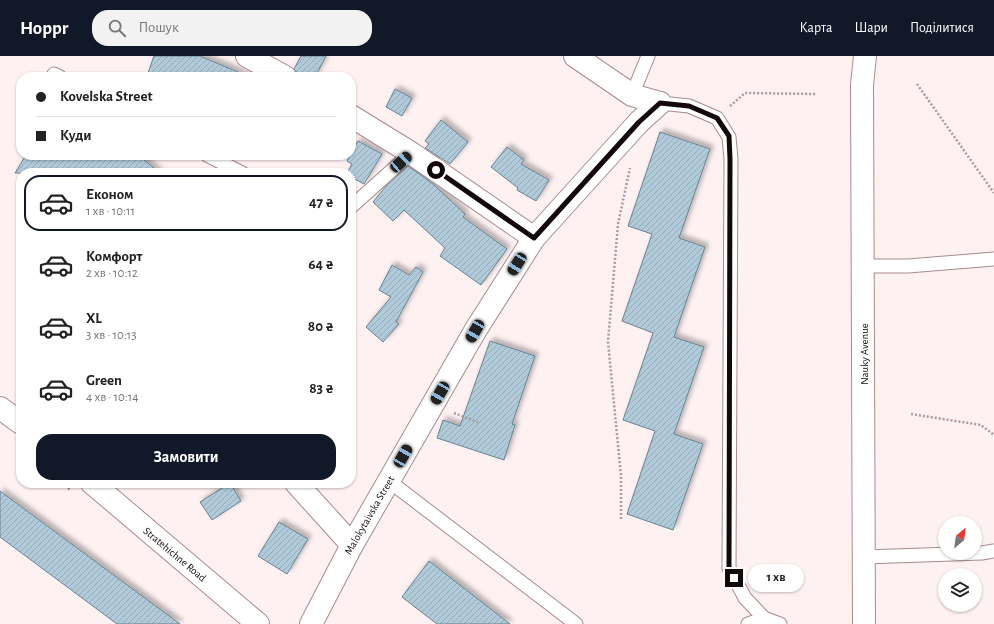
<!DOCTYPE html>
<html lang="uk">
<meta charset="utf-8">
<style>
body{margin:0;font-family:"Alegreya Sans",sans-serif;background:#f2f2f2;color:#222;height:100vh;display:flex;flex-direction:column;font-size:15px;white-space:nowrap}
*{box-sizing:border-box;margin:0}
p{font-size:13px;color:#767676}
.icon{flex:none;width:22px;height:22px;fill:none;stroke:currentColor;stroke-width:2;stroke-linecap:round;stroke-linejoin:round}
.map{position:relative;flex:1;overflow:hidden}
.side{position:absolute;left:16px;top:112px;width:340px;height:320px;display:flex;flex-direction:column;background:#fff;border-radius:16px;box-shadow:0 1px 3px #0004}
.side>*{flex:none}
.hud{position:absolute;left:16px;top:16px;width:340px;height:88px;border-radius:16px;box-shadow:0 1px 3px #0004;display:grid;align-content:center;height:88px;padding:0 20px;background:#fff}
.needle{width:26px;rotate:29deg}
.controls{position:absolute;left:938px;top:460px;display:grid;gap:8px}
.controls a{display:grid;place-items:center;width:44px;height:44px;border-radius:50%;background:#fff;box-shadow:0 1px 3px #0004;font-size:20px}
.end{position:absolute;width:18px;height:18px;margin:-9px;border:5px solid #13090a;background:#fff;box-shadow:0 0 0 2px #fff}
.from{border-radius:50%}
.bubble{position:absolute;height:28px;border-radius:14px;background:#fff;box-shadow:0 1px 3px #0004;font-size:13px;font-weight:700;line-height:28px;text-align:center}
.car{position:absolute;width:12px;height:24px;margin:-12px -6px;border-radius:5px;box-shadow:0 0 3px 1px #0007;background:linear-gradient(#222 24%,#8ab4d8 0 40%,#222 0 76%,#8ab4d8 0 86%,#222 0)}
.hud b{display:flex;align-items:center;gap:14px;height:38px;font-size:15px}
.hud b+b{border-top:1px solid #e0e0e0}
.hud i{width:10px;height:10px;background:#222}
ul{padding:7px 0 0;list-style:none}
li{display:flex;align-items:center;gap:12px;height:56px;margin:0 8px 6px;padding:0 12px;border:2px solid transparent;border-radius:16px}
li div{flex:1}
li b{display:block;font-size:15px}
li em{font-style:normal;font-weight:700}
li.current{border-color:#111827}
li>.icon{width:36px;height:36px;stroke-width:1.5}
.cta{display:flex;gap:8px;margin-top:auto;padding:8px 20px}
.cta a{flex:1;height:46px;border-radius:16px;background:#111827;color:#fff;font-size:16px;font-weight:700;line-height:46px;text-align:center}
header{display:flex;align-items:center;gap:24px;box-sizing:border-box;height:56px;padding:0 20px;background:#111827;color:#fff}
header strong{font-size:19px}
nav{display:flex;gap:22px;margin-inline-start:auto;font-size:14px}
.search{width:280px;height:36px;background:#f2f2f2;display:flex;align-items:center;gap:10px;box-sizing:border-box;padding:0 14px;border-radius:16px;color:#767676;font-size:15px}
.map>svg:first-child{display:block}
.building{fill:url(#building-hatch);stroke:#688190;filter:url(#shadow)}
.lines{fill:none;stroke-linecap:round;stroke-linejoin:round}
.service-casing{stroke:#a88a8d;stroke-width:15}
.minor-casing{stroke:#a88a8d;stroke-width:24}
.secondary-casing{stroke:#a88a8d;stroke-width:24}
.path{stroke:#a79b9c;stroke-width:2.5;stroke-dasharray:2 2;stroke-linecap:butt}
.service{stroke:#fff;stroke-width:13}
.minor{stroke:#fff;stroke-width:22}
.secondary{stroke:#fff;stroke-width:22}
.route{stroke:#13090a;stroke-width:5}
.labels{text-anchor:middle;stroke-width:4;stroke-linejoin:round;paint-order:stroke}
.street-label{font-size:11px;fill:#13090a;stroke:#fff}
</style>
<header>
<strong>Hoppr</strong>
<div class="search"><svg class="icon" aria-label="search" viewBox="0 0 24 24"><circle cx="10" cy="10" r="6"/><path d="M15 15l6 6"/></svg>Пошук</div>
<nav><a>Карта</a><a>Шари</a><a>Поділитися</a></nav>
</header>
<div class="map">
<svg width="994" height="568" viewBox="0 0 994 568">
<defs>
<pattern id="building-hatch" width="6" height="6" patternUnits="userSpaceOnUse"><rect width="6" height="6" fill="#b0cada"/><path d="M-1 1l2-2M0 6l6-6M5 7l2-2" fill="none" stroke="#96acba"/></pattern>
<filter id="shadow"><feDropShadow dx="3.5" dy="-3.5" stdDeviation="2" flood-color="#0004"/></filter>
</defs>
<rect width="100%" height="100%" fill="#fef1f2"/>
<g class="building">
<polygon points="154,0 200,0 250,21 161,21 148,17"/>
<polygon points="301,0 326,0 315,21 305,21 296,16 294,13"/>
<polygon points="395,33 412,42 402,60 386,51"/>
<polygon points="441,64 468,86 450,108 425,92 429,88 425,85"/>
<polygon points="660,76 710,93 679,182 705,191 674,281 704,291 674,378 703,388 673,474 627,458 655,375 623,364 653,277 622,265 652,178 628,170"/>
<polygon points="358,85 382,98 364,128 351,121 351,117 347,117 352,108 347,105"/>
<polygon points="507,91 524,104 521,108 549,124 536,145 517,134 518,132 491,111"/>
<polygon points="26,99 138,99 160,117 15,117"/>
<polygon points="408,110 433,128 465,158 463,161 507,193 481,229 440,200 445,192 404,154 393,165 373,146 387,129"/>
<polygon points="392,209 409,219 416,211 423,216 396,266 399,268 383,286 366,271 391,241 379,234"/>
<polygon points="490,285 535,300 512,368 515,369 504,404 437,382 443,364 460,370"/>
<polygon points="230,427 241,445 212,464 200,446"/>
<polygon points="0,435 180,568 117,568 0,481"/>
<polygon points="279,466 308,483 287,518 258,500"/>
<polygon points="429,505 510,568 437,568 402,541"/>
</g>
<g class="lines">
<g class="service-casing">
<g id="service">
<polyline points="54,18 60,21"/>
<polyline points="632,39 648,0"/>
<polyline points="660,47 689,50 717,62 729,81 731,103 729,512 745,542 764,562 780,568"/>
<polyline points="207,99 242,117"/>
<polyline points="351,151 411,97"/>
<polyline points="863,210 908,210 994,203"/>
<polyline points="389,425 576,568"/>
<polyline points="864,501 982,497 994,495"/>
<polyline points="748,568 764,562"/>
</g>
</g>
<g class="minor-casing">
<g id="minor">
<polyline points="247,0 285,21"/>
<polyline points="575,0 632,39 660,47"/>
<polyline points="351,60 411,97 534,182"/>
<polyline points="0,352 21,367"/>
<polyline points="92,427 258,568"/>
<polyline points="296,427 352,489"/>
<polyline points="311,568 352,489 475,275 534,182 639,66 660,47"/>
</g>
</g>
<g class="secondary-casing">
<polyline id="secondary" points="864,568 862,29 865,0"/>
</g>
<g class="path">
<polyline points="917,28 994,137"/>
<polyline points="730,50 745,37 816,38"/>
<polyline points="454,357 480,367"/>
<polyline points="911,358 981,369 994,379"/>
<polyline points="62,427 70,434"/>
<polyline points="621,463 621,420 608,286 618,168 630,112"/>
</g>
<use href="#service" class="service"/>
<use href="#minor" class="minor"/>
<use href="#secondary" class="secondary"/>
</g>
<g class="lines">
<polyline class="route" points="436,114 534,182 639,66 660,47 689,50 717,62 729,80 730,103 729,512 734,522"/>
</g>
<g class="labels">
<g class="street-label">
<text transform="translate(864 298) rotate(-90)" y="4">Nauky Avenue</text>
<text transform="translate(369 459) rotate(-60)" y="4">Malokytaivska Street</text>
<text transform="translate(175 498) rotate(40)" y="4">Stratehichne Road</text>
</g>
</g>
</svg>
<div class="controls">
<a><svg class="needle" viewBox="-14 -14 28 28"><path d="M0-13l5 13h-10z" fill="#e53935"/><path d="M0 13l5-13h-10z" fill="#767676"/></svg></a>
<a><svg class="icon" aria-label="layers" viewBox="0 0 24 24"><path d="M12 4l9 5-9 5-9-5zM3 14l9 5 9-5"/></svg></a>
</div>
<i class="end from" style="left:436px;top:114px"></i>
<i class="end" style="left:734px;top:522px"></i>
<div class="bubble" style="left:748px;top:508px;width:56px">1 хв</div>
<i class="car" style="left:401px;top:106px;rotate:48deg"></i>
<i class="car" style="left:517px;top:208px;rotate:212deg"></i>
<i class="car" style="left:475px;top:275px;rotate:210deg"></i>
<i class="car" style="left:440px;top:337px;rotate:210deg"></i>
<i class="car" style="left:403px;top:400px;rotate:30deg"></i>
<div class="hud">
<b><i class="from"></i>Kovelska Street</b>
<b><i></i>Куди</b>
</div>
<section class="side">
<ul>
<li class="current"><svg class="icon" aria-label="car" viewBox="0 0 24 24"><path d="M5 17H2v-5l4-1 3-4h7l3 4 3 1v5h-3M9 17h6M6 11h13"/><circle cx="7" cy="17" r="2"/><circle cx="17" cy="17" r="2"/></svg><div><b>Економ</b><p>1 хв · 10:11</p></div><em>47 ₴</em></li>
<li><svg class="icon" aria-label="car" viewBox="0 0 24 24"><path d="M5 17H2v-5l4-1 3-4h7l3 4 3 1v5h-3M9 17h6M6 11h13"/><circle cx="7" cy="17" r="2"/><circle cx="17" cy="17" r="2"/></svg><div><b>Комфорт</b><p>2 хв · 10:12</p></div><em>64 ₴</em></li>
<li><svg class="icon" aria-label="car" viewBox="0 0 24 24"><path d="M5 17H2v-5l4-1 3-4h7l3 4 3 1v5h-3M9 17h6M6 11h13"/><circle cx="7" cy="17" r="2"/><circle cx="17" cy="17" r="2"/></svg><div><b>XL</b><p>3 хв · 10:13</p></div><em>80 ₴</em></li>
<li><svg class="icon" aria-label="car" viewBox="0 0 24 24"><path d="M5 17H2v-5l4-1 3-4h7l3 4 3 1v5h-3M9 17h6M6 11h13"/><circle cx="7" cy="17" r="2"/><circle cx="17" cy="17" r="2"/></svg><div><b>Green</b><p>4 хв · 10:14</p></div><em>83 ₴</em></li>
</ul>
<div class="cta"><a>Замовити</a></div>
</section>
</div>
